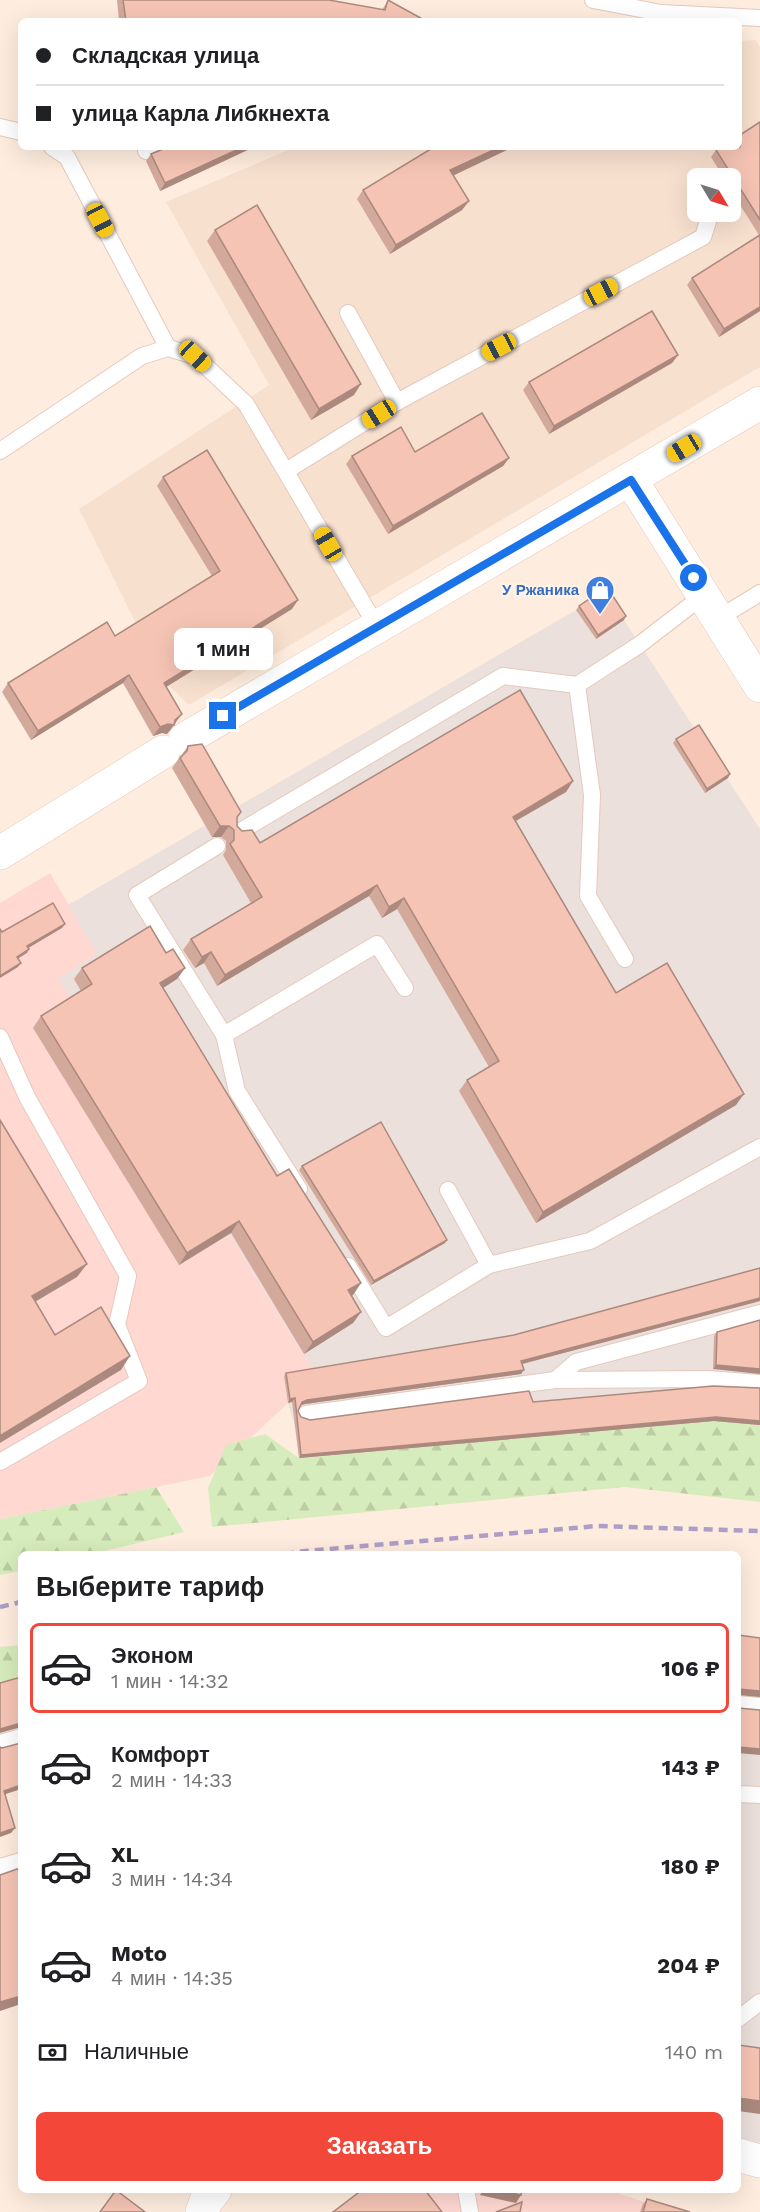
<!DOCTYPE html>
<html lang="ru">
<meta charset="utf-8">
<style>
body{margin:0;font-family:"Work Sans",sans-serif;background:#f2f2f2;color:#202124;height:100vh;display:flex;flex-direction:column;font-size:22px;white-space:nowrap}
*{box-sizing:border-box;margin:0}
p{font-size:20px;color:#757577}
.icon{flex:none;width:33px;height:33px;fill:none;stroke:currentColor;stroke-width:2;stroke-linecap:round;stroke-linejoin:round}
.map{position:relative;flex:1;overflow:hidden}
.details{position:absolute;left:18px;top:1551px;width:723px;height:642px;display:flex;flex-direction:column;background:#fff;border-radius:9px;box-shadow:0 6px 24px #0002}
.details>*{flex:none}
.hud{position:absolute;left:18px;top:18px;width:724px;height:132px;border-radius:9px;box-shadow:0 6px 24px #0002;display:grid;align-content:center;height:132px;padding:0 18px;background:#fff}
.needle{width:39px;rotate:128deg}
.controls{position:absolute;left:687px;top:168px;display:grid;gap:12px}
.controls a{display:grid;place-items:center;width:54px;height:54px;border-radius:9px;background:#fff;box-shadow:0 6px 24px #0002;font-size:30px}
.end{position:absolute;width:27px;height:27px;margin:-14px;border:8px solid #1a73e8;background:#fff;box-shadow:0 0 0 3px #fff}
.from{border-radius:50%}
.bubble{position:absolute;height:42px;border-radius:9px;background:#fff;box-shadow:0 6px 24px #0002;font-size:20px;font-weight:700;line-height:42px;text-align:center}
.car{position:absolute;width:18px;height:36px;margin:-18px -9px;border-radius:8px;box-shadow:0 0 4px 2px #0007;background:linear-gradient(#f5c518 24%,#345 0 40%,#f5c518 0 76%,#345 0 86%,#f5c518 0)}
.hud b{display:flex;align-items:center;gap:21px;height:57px;font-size:22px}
.hud b+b{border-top:2px solid #e0e0e0}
.hud i{width:15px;height:15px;background:#202124}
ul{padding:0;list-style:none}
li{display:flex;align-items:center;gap:18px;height:90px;margin:0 12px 9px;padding:0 6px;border:3px solid transparent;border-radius:9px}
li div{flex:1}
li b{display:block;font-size:22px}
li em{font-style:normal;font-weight:700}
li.active{border-color:#f24739}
li>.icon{width:54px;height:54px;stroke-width:1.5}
h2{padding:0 18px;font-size:27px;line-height:72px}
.pay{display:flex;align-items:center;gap:15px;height:66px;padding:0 18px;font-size:22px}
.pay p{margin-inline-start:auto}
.action{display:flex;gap:12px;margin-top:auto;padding:12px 18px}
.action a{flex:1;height:69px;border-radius:9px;background:#f24739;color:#fff;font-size:24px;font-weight:700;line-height:69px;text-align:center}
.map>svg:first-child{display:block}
.residential{fill:#f8e0cf;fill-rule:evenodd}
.commercial{fill:#ffd8d1}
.industrial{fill:#ebe0db}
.forest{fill:url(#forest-firs)}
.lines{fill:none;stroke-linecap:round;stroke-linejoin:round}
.service-casing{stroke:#e4c9bd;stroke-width:18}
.minor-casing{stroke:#e4c9bd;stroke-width:34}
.secondary-casing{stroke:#eac9b9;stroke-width:34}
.service{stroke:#fff;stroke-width:16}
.minor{stroke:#fff;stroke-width:33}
.secondary{stroke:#fff;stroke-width:33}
.rail{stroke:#ae9dc7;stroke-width:4.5;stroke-dasharray:9 6;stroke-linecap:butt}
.wall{fill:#d3a99b}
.shaded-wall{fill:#ac897e}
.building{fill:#f5c4b4;stroke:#ac897e;stroke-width:1.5}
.route{stroke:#1a73e8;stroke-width:8}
.labels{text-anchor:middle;stroke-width:5;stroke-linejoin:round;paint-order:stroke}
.shop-label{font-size:15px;font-weight:bold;fill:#366cbe;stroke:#fff2e6;text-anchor:end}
</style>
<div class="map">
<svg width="760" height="2212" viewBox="0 0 760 2212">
<defs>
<pattern id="forest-firs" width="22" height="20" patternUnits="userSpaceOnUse" patternTransform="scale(1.5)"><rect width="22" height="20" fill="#d7ecbc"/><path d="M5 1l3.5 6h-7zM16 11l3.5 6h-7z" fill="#bccca3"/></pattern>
</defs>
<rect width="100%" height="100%" fill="#feedde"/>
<path class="residential" d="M756,40L760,48V367L189,705L165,682L79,509L269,385L166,202L295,147H740V41ZM698,178H730V212H698Z"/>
<g class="commercial">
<polygon points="50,873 98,954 59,980 220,1219 313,1370 284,1376 288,1403 210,1476 0,1519 0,903"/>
<polygon points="407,2190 609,2190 674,2212 424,2212"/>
</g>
<g class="industrial">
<polygon points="576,610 596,639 624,620 760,829 760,1425 299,1458 295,1427 288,1403 284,1376 366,1363 313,1370 220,1219 205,1212 58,979 97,954 68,905"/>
<polygon points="738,1642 760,1644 760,2147 738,2141"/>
</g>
<g class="forest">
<polygon points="714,1421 760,1425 760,1502 625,1487 212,1527 208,1488 226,1445 265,1434 299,1458"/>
<polygon points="156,1487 184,1532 92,1554 21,1554 21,1571 0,1575 0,1519"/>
<polygon points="21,1645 21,1678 0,1687 0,1647"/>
</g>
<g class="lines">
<g class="service-casing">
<g id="service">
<polyline points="593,0 661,13 760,18"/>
<polyline points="0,127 21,132"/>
<polyline points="52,147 67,157 168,348"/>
<polyline points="146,151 156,147"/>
<polyline points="348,313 397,402"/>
<polyline points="0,451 142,356 168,348 195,356 246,404 377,627"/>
<polyline points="286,471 397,402 703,237 711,212"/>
<polyline points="719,618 760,593"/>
<polyline points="239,832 503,676 577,685"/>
<polyline points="217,846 137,895 224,1035 377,944 405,988"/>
<polyline points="625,959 588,896 592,795 577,685 639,645 704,595"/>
<polyline points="224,1035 237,1091 299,1189"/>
<polyline points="0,1037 27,1097 128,1276 117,1325 139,1381 0,1462"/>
<polyline points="489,1265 590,1241 760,1147"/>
<polyline points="348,1266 386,1328 489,1265 448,1190"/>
<polyline points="555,1380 576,1362 760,1313"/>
<polyline points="306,1414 555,1380 708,1379 760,1383"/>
<polyline points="738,1704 760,1706"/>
<polyline points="0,1743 21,1737"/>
<polyline points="738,1794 760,1795"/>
<polyline points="0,1867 21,1861"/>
<polyline points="738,2019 760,2002"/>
<polyline points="466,2190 470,2212"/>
</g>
</g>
<g class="minor-casing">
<g id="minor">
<polyline points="631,480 760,686"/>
<polyline points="738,2155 760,2161"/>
<polyline points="202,2212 206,2201 215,2190"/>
</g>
</g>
<g class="secondary-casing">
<g id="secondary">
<polyline points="185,739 760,403"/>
<polyline points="0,853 163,752"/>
</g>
</g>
<use href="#service" class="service"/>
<use href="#minor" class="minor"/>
<use href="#secondary" class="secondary"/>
<g class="rail">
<polyline points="285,1554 305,1551 597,1526 760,1531"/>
<polyline points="0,1607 21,1602"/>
</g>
</g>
<g class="wall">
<polygon points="117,0 329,0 382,10 388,0 426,21 119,21"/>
<polygon points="760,123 760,311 719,337 687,285 692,278 759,235 730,189 730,178 724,178 711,157 716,150"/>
<polygon points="165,147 254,147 160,191 146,161 151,154 165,148"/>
<polygon points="434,147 513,147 453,175 469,201 462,210 390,254 357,199 363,190"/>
<polygon points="215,230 354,395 311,420 207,241"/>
<polygon points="678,355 672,363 549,434 523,390 529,382"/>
<polygon points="415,452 509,458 503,466 388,534 346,464 352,456"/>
<polygon points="163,477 292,609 166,687 176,723 167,734 162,733 153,736 123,683 31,740 2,692 8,683 115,636 212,576 157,486"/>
<polygon points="579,606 624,620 596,639 576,610"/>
<polygon points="676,739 728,778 705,793 673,743"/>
<polygon points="188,746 237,818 237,826 242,831 260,843 573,781 566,792 516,821 616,993 736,1105 536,1223 459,1091 467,1080 489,1067 397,909 382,918 369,896 217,986 204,963 195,968 183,950 191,939 251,903 223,855 226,850 226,841 221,837 212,837 172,768"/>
<polygon points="166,953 185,968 177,979 163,988 277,1176 361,1283 352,1296 361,1312 353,1323 304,1354 231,1233 179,1265 33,1028 41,1016 81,991 74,979 82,968"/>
<polygon points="302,1166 445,1243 371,1285 299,1170"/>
<polygon points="760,1301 522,1364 521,1374 305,1404 301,1405 298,1411 301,1417 310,1420 533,1402 760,1388 760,1425 714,1421 299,1458 292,1402 288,1403 284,1376 286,1373"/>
<polygon points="760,1320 713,1369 714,1336 717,1332"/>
<polygon points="647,2199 690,2212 640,2212 643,2204"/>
</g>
<g class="shaded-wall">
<polygon points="243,147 254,147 160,191 165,183"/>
<polygon points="500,147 513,147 444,180 450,170"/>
<polygon points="469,201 462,210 390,254 396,245"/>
<polygon points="760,307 760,311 719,337 724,329"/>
<polygon points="678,355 672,363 549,434 554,426"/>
<polygon points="361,384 354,395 311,420 319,409"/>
<polygon points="509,458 503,466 388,534 393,526"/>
<polygon points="298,600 292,609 158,692 164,683"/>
<polygon points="626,616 624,620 596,639 598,635"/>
<polygon points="129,675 123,683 31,740 38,731"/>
<polygon points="182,714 167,734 162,733 153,736 160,727 175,720"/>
<polygon points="730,774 728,778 705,793 707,789"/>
<polygon points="573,781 566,792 505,827 513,817"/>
<polygon points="220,826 229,826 221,837 212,837"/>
<polygon points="377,885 369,896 217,986 225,975"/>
<polygon points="404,898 397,909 382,918 389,907"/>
<polygon points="65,924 62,928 25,950 27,946"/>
<polygon points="29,949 27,953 14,961 17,957"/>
<polygon points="211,952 204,963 195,968 202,957"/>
<polygon points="21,963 18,967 0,978 0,976"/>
<polygon points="185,968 177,979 152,995 160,983"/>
<polygon points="744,1094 736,1105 536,1223 543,1212"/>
<polygon points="239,1221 231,1233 179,1265 187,1253"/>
<polygon points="447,1240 445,1243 371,1285 374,1281"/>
<polygon points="87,1264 77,1277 23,1309 32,1296"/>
<polygon points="361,1283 353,1295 340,1302 348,1290"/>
<polygon points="760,1298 760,1301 518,1365 521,1361"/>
<polygon points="361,1312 353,1323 304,1354 313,1342"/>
<polygon points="130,1356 121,1370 0,1443 0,1436"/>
<polygon points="716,1365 760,1369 760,1374 713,1369"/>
<polygon points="524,1370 521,1374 305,1404 299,1406 302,1402 307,1400"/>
<polygon points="295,1398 292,1402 288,1403 290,1399"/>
<polygon points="716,1417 760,1421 760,1425 714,1421 299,1458 301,1455"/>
<polygon points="738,1689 760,1691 760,1697 738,1695"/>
<polygon points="21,1723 21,1727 0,1733 0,1729"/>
<polygon points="738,1747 760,1749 760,1755 738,1753"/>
<polygon points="21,1785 21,1789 0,1796 4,1791"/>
<polygon points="15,1828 11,1833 0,1837 0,1833"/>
<polygon points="21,1996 21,2004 0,2011 0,2002"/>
<polygon points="738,2098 760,2101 760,2114 738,2111"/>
<polygon points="483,2190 498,2190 521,2195 516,2203 480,2195"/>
</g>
<g class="building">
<polygon points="123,0 329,0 385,10 388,0 426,21 126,21"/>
<polygon points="760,122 760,220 716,150 720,147 740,147 740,135"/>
<polygon points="168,147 243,147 165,183 151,154"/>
<polygon points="434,147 500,147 450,170 469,201 396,245 363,190"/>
<polygon points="257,205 361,384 319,409 215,230"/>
<polygon points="760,235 760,307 724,329 692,278"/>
<polygon points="652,311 678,355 554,426 529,382"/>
<polygon points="482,413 509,458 393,526 352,456 401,427 415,452"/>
<polygon points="207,450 298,600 164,683 182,714 175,720 174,725 168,724 160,727 129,675 38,731 8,683 107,622 115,636 220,571 163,477"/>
<polygon points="607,587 626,616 598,635 579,606"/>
<polygon points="520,690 573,781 513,817 616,993 667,963 744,1094 543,1212 467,1080 499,1061 404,898 389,907 377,885 225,975 211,952 202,957 191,939 262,897 230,844 234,840 234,830 229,826 220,826 180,758 187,751 188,746 202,744 241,812 237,817 237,826 242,831 252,830 260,843"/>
<polygon points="699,725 730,774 707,789 676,739"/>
<polygon points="53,903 65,924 27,946 29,949 17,957 21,963 0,976 0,929 2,932"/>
<polygon points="150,926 166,953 173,949 185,968 160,983 277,1176 289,1169 361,1283 348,1290 361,1312 313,1342 239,1221 187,1253 41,1016 92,984 82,968"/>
<polygon points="0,1120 87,1264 32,1296 55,1335 101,1307 130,1356 0,1436"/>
<polygon points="381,1122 447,1240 374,1281 302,1166"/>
<polygon points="760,1268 760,1298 521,1361 524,1370 307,1400 302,1402 298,1411 301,1417 310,1420 529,1391 533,1402 713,1386 760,1388 760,1421 716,1417 301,1455 295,1398 290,1399 286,1373 514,1335"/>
<polygon points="760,1320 760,1369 716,1365 717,1332"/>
<polygon points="738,1635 760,1638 760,1691 738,1689"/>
<polygon points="21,1677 21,1723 0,1729 0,1683"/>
<polygon points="738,1708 760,1710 760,1749 738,1747"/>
<polygon points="21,1743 21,1785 4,1791 15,1828 0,1833 0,1747 2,1748"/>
<polygon points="20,1868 21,1870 21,1996 0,2002 0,1875"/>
<polygon points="738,2045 760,2048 760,2101 738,2098"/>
<polygon points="116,2190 145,2212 100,2212"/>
<polygon points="362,2190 425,2190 442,2212 333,2212"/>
<polygon points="498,2190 522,2190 521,2195"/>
<polygon points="647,2199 690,2212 643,2212"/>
<polygon points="522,2202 520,2212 496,2212"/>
</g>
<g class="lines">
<polyline class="route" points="223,716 631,480 694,578"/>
</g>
<defs>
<g id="shop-pin" transform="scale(1.5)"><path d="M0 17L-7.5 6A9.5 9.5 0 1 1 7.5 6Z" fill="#3f7fe0" stroke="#fff2e6"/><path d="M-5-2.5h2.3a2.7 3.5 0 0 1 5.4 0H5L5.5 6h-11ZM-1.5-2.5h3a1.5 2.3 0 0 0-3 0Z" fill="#fff"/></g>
</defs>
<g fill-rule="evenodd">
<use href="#shop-pin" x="600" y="590"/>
</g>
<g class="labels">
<g class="shop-label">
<text x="579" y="595">У Ржаника</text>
</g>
</g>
</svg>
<div class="controls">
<a><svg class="needle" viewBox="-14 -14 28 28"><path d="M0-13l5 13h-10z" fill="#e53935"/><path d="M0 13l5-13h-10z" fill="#757577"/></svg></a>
</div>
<i class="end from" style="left:694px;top:578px"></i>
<i class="end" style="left:223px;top:716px"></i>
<div class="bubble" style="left:174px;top:628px;width:99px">1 мин</div>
<i class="car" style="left:100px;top:220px;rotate:152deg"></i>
<i class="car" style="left:601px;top:292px;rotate:62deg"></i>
<i class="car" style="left:499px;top:347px;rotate:242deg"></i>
<i class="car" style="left:195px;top:356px;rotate:133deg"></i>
<i class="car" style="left:379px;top:414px;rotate:238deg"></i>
<i class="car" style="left:684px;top:448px;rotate:239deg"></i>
<i class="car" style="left:328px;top:544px;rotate:330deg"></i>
<div class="hud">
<b><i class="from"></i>Складская улица</b>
<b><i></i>улица Карла Либкнехта</b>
</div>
<section class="details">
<h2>Выберите тариф</h2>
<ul>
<li class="active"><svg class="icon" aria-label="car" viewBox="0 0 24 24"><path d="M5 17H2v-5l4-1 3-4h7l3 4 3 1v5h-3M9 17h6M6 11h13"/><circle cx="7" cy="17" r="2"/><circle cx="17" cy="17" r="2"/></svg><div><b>Эконом</b><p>1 мин · 14:32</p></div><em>106 ₽</em></li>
<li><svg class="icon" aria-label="car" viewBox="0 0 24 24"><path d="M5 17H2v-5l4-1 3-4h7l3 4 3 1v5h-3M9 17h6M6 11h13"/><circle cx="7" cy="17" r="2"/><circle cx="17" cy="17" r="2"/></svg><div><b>Комфорт</b><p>2 мин · 14:33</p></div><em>143 ₽</em></li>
<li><svg class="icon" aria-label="car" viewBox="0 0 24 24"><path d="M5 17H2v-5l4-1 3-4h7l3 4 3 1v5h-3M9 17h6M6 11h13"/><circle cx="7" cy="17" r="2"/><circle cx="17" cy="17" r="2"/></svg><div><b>XL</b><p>3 мин · 14:34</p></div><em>180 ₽</em></li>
<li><svg class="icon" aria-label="car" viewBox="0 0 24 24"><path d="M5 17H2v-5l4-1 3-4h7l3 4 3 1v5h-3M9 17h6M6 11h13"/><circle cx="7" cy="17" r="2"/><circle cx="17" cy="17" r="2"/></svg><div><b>Moto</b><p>4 мин · 14:35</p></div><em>204 ₽</em></li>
</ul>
<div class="pay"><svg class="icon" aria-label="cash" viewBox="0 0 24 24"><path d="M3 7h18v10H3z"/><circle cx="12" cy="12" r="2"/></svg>Наличные<p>140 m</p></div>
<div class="action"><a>Заказать</a></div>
</section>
</div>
